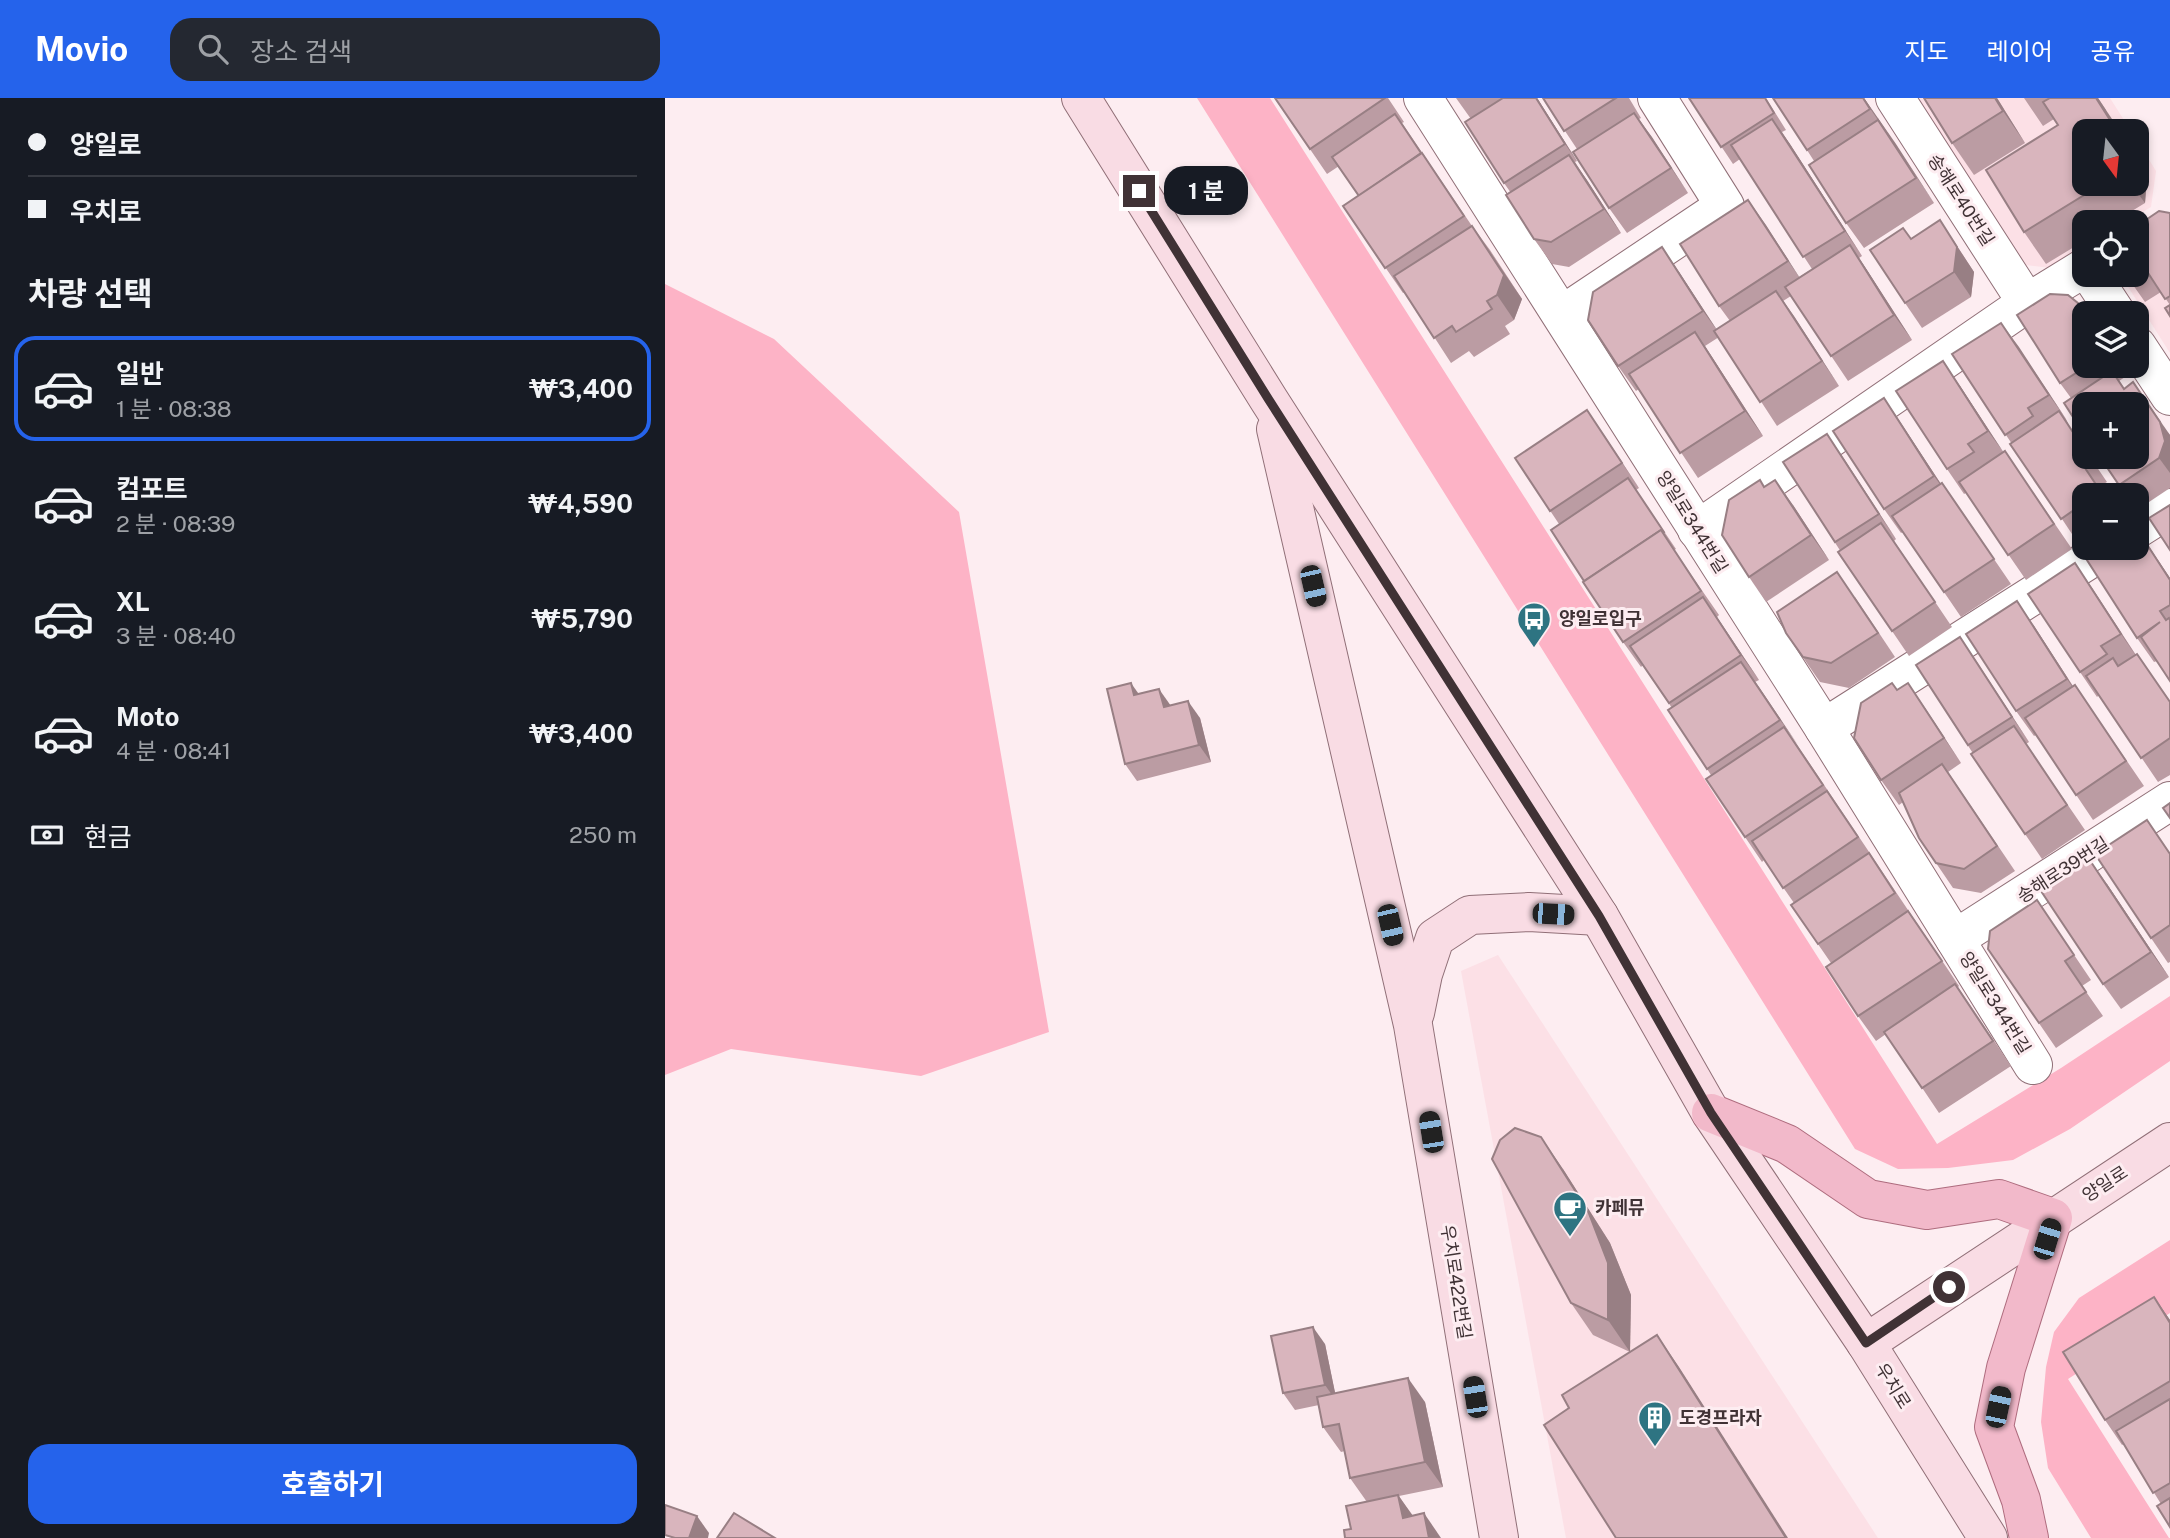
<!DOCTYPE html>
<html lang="ko">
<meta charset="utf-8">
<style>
body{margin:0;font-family:"Public Sans","Noto Sans KR",sans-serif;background:#242831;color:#f1f3f6;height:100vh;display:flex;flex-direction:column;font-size:26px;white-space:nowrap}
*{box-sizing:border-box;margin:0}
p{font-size:23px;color:#9ea1a6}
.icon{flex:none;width:38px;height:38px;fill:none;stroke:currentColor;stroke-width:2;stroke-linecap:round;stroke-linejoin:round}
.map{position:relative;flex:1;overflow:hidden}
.side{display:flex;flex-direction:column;background:#171b24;width:665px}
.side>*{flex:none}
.hud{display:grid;align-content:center;height:154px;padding:0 28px;background:#171b24}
.needle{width:46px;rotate:165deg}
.tools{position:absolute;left:1407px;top:21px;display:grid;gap:14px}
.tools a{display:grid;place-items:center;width:77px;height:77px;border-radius:14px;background:#171b24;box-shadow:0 4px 10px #0003;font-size:35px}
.end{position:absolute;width:32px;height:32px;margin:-16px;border:9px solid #403235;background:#fff;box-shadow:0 0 0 4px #fff}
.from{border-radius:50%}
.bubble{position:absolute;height:49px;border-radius:21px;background:#171b24;box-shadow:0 4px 10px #0003;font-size:23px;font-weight:700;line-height:49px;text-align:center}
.car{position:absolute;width:21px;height:42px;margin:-21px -10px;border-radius:9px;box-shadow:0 0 5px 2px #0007;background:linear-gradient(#222 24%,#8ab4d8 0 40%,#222 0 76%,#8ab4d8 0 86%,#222 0)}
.hud b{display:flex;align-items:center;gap:24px;height:66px;font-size:26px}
.hud b+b{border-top:2px solid #363941}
.hud i{width:18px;height:18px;background:#f1f3f6}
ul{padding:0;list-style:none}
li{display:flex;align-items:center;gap:21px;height:105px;margin:0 14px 10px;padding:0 14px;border:4px solid transparent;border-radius:21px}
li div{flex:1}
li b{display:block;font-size:26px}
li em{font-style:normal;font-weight:700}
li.current{border-color:#2563eb}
li>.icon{width:63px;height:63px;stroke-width:1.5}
h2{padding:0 28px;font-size:32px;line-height:84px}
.pay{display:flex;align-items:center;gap:18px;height:77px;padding:0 28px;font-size:26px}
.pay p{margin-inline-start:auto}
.button{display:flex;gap:14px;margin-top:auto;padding:14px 28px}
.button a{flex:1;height:80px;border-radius:21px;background:#2563eb;color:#fff;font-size:28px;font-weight:700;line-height:80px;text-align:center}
header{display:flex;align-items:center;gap:42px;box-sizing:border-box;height:98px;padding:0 35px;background:#2563eb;color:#fff}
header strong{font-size:33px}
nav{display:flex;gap:38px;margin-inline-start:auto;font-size:24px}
.search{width:490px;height:63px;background:#242831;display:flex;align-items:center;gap:18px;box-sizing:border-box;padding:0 24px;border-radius:21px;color:#9ea1a6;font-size:26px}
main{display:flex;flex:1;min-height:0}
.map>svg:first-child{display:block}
.built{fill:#fce0e6}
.green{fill:#fdb3c6}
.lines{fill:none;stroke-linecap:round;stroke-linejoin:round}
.street-casing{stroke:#906f77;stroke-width:40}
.secondary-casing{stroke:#906f77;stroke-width:40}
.primary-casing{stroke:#ae6c7e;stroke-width:40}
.street{stroke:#fff;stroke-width:38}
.secondary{stroke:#f9dce4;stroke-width:38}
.primary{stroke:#f2b9ca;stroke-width:38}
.wall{fill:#bb9ca3}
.shaded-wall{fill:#987f84}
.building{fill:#d9b5bd;stroke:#987f84;stroke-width:2}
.route{stroke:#403235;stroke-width:9}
.labels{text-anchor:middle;stroke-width:6;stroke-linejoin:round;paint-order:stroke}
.street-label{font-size:18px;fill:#403235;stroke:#fdedf1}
.poi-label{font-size:18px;font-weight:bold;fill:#403235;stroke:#fdedf1;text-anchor:start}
</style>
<header>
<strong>Movio</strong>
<div class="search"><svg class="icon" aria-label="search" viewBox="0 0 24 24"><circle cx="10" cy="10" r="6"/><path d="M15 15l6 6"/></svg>장소 검색</div>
<nav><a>지도</a><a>레이어</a><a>공유</a></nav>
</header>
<main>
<section class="side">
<div class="hud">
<b><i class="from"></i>양일로</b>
<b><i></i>우치로</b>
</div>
<h2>차량 선택</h2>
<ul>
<li class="current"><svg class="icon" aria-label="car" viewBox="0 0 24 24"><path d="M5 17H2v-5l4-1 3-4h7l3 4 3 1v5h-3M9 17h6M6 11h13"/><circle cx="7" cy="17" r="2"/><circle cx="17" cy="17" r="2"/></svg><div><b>일반</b><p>1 분 · 08:38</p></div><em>₩3,400</em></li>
<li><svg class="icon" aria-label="car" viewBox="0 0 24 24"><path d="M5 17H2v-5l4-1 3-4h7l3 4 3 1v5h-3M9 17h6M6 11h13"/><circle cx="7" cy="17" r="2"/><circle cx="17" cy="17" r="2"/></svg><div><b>컴포트</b><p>2 분 · 08:39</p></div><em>₩4,590</em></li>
<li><svg class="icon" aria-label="car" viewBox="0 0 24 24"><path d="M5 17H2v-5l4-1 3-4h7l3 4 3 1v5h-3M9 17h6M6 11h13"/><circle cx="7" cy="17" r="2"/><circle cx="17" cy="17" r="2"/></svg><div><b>XL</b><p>3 분 · 08:40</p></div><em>₩5,790</em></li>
<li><svg class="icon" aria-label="car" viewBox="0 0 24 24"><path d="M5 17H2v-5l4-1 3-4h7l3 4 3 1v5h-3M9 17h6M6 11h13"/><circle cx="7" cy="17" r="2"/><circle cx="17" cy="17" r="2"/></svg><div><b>Moto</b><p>4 분 · 08:41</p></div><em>₩3,400</em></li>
</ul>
<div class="pay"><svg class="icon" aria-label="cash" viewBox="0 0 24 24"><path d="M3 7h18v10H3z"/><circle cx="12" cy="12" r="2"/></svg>현금<p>250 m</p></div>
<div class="button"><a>호출하기</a></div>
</section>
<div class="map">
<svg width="1505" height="1440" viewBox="0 0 1505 1440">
<rect width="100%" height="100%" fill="#fdedf1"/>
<g class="built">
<polygon points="1253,0 1445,0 1466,33 1419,33 1419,86 1472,86 1472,42 1491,73 1486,109 1461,124 1419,124 1419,150 1386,170 1360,167"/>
<polygon points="1505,138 1505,255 1460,184 1459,177 1472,177"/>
<polygon points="833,857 1213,1440 901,1440 796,873"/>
</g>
<g class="green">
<polygon points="532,0 605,0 1272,1046 1396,970 1505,898 1505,963 1405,1031 1348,1062 1283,1070 1233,1071 1190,1051"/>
<polygon points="0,186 109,241 294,414 384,934 256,978 66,951 0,977"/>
<polygon points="1505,1142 1505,1215 1403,1281 1504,1440 1426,1440 1383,1370 1376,1324 1381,1269 1389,1234 1414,1200"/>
</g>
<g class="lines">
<g class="street-casing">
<g id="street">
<polyline points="758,0 1159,630 1368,967"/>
<polyline points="1230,0 1362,205"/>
<polyline points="1426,177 1451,215"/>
<polyline points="897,217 1060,108 992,0"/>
<polyline points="1472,248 1505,298"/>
<polyline points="1472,431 1505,410"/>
<polyline points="1032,432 1362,205 1419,170"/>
<polyline points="1159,630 1442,450"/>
<polyline points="1290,841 1505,703"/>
</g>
</g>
<g class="secondary-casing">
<g id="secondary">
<polyline points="416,0 604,302 934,818 1046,1015 1201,1245 1323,1440"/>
<polyline points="611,331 748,927 834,1440"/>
<polyline points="750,915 758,876 770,840 805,817 864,814 934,818"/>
<polyline points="1201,1245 1505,1044"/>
</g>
</g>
<g class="primary-casing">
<polyline id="primary" points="1046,1015 1122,1046 1203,1101 1262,1112 1334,1101 1388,1120 1341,1270 1329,1329 1356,1402 1364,1440"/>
</g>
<use href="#street" class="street"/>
<use href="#secondary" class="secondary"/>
<use href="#primary" class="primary"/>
</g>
<g class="wall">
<polygon points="610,0 723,0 739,24 737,25 807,128 825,152 857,201 849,222 840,228 845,236 809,259 804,253 786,265 740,194 738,195 678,108 694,98 674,68 662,76"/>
<polygon points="791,0 872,0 912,63 910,64 956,135 904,169 887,166 869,141 846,95 839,85 806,21"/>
<polygon points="878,0 964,0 976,20 974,21 1023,95 962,135 944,110 912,51"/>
<polygon points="1024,0 1101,0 1121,32 1117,34 1197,158 1194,160 1247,242 1183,283 1126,198 1118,203 1174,288 1112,328 1054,239 1040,248 1098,338 1033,380 974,291 971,293 953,268 1014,174 1051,231 1065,223 1054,208 1083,102 1134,179 1147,171 1075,61 1068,66"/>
<polygon points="1199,0 1269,105 1199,150 1181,125 1149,63 1142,52"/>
<polygon points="1332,0 1360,45 1309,77 1287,45"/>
<polygon points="1359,0 1433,0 1441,12 1419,86 1472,86 1472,61 1482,78 1480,105 1449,124 1419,124 1419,143 1381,166 1359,134 1393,27 1389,21 1378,28"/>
<polygon points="1505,115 1505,218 1505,207 1496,194 1480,204 1461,177 1472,177 1472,128"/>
<polygon points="1275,122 1309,174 1306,199 1257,230 1240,205 1246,141"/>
<polygon points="1336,225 1401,321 1419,359 1425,359 1442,384 1433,389 1438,397 1419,397 1419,441 1413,445 1287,256"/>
<polygon points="1419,268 1457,268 1463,277 1454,283 1459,290 1505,337 1505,390 1472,412 1472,397 1461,397 1435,359 1406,300 1395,285"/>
<polygon points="1295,288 1338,354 1340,353 1407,451 1361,482 1301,395 1299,396 1282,371"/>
<polygon points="1219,300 1276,386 1277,385 1346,486 1296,519 1238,434 1236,435 1219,411"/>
<polygon points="939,337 974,390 971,392 1011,451 1009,452 1054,517 1052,519 1094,582 1090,584 1294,888 1293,889 1346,968 1274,1015 1221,936 1211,943 1193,918 1166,865 1126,807 1129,805 1099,762 1097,764 1080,739 1046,677 1003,612 1007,610 978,567 976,569 958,544 919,483 894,426 850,360"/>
<polygon points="1179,361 1231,441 1229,443 1287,529 1244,558 1227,533 1118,364"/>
<polygon points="1128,407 1164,462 1101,504 1084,479"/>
<polygon points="1472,431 1505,480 1505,583 1492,563 1489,564 1472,540"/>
<polygon points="1427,490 1471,557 1505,603 1505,677 1493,684 1434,597 1432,599 1415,574"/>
<polygon points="1190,499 1230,559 1184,590 1155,584 1121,535"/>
<polygon points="1369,528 1408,588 1410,587 1479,688 1428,722 1371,637 1369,638 1351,613"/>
<polygon points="1295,539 1364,644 1361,646 1420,732 1377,761 1360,736 1251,567"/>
<polygon points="1232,592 1260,610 1296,665 1283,674 1350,773 1316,795 1288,790 1254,740 1238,704 1234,707 1216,682"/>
<polygon points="474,596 506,608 535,620 546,664 472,683 460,666"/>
<polygon points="1505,755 1505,864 1503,865 1486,840"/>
<polygon points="1442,786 1504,879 1456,911 1438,886"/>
<polygon points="1372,802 1426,882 1417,888 1438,918 1391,950 1323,851"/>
<polygon points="898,1071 945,1145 966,1197 965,1254 928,1237 906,1205"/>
<polygon points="1489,1199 1505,1222 1505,1429 1496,1406 1459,1346 1457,1347 1440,1322"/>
<polygon points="660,1246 670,1295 760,1304 778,1389 734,1398 747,1418 686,1431 702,1404 685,1380 680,1353 676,1354 658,1329 654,1307 630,1312 618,1295"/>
</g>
<g class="shaded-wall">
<polygon points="871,0 872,0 912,63 900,46"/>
<polygon points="1198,0 1199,0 1231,46 1269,105"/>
<polygon points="1330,0 1332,0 1360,45 1338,13"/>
<polygon points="1431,0 1433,0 1455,33 1452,33"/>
<polygon points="969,15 987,39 1023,95 1006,70"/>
<polygon points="1107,21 1125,46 1197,158 1180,133"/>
<polygon points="904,57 922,82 956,135 939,111"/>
<polygon points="1472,61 1482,78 1480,105 1466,86 1472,86"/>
<polygon points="1083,102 1101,127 1140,188 1123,163"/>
<polygon points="1275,122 1309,174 1306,199 1289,174"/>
<polygon points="807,128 857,201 849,222 832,197"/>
<polygon points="1185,147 1202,172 1247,242 1229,217"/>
<polygon points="997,149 1014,174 1056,238 1038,213"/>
<polygon points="1111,193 1129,218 1174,288 1157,263"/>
<polygon points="1336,225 1354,249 1401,321 1384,297"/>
<polygon points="1030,234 1047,259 1098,338 1080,313"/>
<polygon points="1278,263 1295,288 1341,358 1323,333"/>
<polygon points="1468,284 1505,337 1505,375 1494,360"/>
<polygon points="1219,300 1236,325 1287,403 1269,378"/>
<polygon points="922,312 939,337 974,390 957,365"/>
<polygon points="1162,336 1179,361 1231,441 1214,416"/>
<polygon points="1110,382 1128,407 1164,462 1146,437"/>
<polygon points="1472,431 1505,480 1505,482"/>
<polygon points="1410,465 1427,490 1473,561 1456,536"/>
<polygon points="1038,499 1055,524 1094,582 1076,557"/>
<polygon points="1352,503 1369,528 1419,606 1402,581"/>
<polygon points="1295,539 1312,564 1364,644 1347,619"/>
<polygon points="1076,564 1094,589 1133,647 1115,622"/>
<polygon points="466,585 478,602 469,597"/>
<polygon points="1243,585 1260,610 1296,665 1279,640"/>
<polygon points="494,591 506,608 499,609"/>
<polygon points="523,603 535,620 546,664 534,647"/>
<polygon points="1424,761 1442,786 1504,879 1486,854"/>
<polygon points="876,1039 898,1071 945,1145 966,1197 965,1254 943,1222"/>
<polygon points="1489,1199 1505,1222 1505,1225"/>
<polygon points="648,1229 660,1246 672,1304 660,1287"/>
<polygon points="992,1237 1014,1269 1123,1440 1121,1440"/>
<polygon points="743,1280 760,1304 778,1389 760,1364"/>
<polygon points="733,1397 751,1422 738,1420"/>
<polygon points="759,1415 776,1440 764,1440"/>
<polygon points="32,1418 44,1435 43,1440 24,1440"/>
</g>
<g class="building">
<polygon points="610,0 720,0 645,51"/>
<polygon points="838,0 871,0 900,46 839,85 800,24"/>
<polygon points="878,0 951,0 899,33"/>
<polygon points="1024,0 1100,0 1109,15 1056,49"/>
<polygon points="1108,0 1198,0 1205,11 1142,52"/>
<polygon points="1259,0 1330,0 1338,13 1287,45"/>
<polygon points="1385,0 1431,0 1452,33 1419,33 1419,86 1437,86 1359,134 1321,72 1393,27 1378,4"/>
<polygon points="969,15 1006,70 944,110 908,54"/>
<polygon points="730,16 756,55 694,98 667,59"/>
<polygon points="1107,21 1180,133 1138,159 1066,47"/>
<polygon points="1213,22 1251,80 1181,125 1144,67"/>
<polygon points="757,55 799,118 720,170 678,108"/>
<polygon points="904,57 939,111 886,144 869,141 841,97"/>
<polygon points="1083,102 1123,163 1054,208 1015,146"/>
<polygon points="1494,113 1505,115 1505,198 1500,201 1474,161 1472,163 1472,128"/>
<polygon points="1275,122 1292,149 1289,174 1240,205 1205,152 1238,130 1246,141"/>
<polygon points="807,128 839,177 832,197 822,203 827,211 791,234 787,228 769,240 729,178"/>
<polygon points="1185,147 1229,217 1166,258 1120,189"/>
<polygon points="997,149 1038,213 953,268 923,222 928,194"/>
<polygon points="1111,193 1157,263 1095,304 1049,233"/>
<polygon points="1385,196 1403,197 1419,210 1422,215 1419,215 1419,268 1422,268 1395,285 1352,217"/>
<polygon points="1505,207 1505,218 1500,210"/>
<polygon points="1336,225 1384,297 1363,310 1368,318 1340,337 1287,256"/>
<polygon points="1030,234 1080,313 1015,355 964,276"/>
<polygon points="1278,263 1323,333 1303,346 1309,354 1282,371 1231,293"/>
<polygon points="1447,273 1459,291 1468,284 1495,324 1500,343 1494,360 1454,387 1435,359 1472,359 1472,306 1419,306 1419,336 1399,305"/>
<polygon points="1219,300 1269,378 1219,411 1168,333"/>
<polygon points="922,312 957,365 885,413 850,360"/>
<polygon points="1394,313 1419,351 1419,359 1424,359 1416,364 1436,394 1431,397 1419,397 1419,405 1396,421 1345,346"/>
<polygon points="1162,336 1214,416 1170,444 1118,364"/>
<polygon points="1340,353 1389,426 1343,457 1294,384"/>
<polygon points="963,380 999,434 997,435 996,432 919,483 886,432"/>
<polygon points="1095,382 1099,389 1110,382 1146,437 1084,479 1057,437 1064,402"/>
<polygon points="1277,385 1329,461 1279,494 1227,418"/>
<polygon points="1505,407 1505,452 1484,420"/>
<polygon points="1216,425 1270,504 1227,533 1173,454"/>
<polygon points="1472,431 1505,482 1505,507 1495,513 1501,522 1504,520 1505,522 1505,583 1476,539 1495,524 1472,540 1420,459 1434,450 1472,450"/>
<polygon points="996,432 1036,493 958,544 918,484"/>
<polygon points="1410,465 1456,536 1436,548 1442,556 1415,574 1363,496"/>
<polygon points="1172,474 1213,535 1166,565 1138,559 1121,535 1112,514"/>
<polygon points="1038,499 1076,557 1004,605 965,548"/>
<polygon points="1352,503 1402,581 1351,613 1301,536"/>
<polygon points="1295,539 1347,619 1303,647 1251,567"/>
<polygon points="1472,556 1505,604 1505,640 1476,660 1421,578 1448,560 1453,568"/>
<polygon points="1076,564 1115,622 1042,671 1003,612"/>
<polygon points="466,585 469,597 494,591 499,609 523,603 534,647 460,666 442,591"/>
<polygon points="1227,585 1232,592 1243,585 1279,640 1216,682 1189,640 1196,605"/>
<polygon points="1410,587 1461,663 1411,697 1360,620"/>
<polygon points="1349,628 1402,707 1360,736 1306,656"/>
<polygon points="1119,629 1158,687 1080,739 1041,681"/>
<polygon points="1277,666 1332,748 1299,771 1271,765 1254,740 1234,695"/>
<polygon points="1162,693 1193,739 1118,790 1087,743"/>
<polygon points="1505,705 1505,720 1498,710"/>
<polygon points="1482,722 1505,756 1505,827 1486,840 1430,756"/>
<polygon points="1204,755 1230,795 1153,846 1126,807"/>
<polygon points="1424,761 1486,854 1438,886 1376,793"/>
<polygon points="1372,802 1409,857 1400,863 1421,894 1374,925 1323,851 1325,833"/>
<polygon points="1243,813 1277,863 1193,918 1161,869"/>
<polygon points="1290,886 1328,943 1257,990 1219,934"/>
<polygon points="850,1030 876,1039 923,1113 943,1165 943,1222 906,1205 827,1061 835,1042"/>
<polygon points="1489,1199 1505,1225 1505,1283 1440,1322 1398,1254"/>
<polygon points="648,1229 660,1287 618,1295 606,1238"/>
<polygon points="992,1237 1121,1440 951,1440 879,1327 904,1310 897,1297"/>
<polygon points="743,1280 760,1364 685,1380 674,1326 658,1329 652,1299"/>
<polygon points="1505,1301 1505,1385 1488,1395 1451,1333"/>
<polygon points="733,1397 738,1420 759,1415 764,1440 680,1440 679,1432 686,1431 681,1408"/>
<polygon points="1505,1400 1505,1429 1492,1408"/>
<polygon points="0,1407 32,1418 24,1440 10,1440 0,1437"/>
<polygon points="69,1415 110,1440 52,1440"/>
</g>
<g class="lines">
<polyline class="route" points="474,93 604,302 934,818 1046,1015 1201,1245 1284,1189"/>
</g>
<defs>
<g id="bus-pin" transform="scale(1.75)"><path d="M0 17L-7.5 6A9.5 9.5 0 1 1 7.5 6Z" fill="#2e7482" stroke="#fdedf1"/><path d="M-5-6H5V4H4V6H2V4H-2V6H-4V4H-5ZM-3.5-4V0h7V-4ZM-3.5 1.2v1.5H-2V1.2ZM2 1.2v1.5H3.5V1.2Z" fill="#fff"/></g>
<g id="cafe-pin" transform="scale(1.75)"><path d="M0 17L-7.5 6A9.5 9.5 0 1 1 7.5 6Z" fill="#2e7482" stroke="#fdedf1"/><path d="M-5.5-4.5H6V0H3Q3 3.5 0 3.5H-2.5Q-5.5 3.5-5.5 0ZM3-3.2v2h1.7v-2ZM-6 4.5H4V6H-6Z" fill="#fff"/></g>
<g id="building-pin" transform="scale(1.75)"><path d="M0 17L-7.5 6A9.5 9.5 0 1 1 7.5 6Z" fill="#2e7482" stroke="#fdedf1"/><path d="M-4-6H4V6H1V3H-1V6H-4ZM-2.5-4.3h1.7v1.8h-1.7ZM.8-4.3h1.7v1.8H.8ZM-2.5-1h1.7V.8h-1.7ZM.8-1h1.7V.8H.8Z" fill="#fff"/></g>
</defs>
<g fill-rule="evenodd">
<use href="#bus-pin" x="869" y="521"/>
<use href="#cafe-pin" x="905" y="1110"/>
<use href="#building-pin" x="990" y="1320"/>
</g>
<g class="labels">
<g class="street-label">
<text transform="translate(1296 102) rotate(57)" y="6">송해로40번길</text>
<text transform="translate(1027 424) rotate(58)" y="6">양일로344번길</text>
<text transform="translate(1398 772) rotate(-33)" y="6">송해로39번길</text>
<text transform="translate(1330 905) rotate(58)" y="6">양일로344번길</text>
<text transform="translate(1440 1086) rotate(-33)" y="6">양일로</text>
<text transform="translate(791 1184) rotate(81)" y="6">우치로422번길</text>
<text transform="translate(1228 1288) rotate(58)" y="6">우치로</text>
</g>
<g class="poi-label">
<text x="894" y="527">양일로입구</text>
<text x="930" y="1116">카페뮤</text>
<text x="1014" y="1326">도경프라자</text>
</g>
</g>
</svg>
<div class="tools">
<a><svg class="needle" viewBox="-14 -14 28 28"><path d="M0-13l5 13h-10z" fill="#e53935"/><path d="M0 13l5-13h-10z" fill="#9ea1a6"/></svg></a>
<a><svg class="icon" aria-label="locate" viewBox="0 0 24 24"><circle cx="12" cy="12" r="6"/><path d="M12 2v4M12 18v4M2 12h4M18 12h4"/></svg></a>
<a><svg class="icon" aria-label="layers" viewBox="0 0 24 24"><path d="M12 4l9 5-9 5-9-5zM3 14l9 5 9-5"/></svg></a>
<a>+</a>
<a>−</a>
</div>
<i class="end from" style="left:1284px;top:1189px"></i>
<i class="end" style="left:474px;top:93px"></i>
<div class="bubble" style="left:499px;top:68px;width:84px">1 분</div>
<i class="car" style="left:648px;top:488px;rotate:167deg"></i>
<i class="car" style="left:888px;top:816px;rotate:93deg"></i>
<i class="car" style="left:725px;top:827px;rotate:167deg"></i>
<i class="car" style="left:766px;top:1034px;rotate:351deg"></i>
<i class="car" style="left:1382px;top:1141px;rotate:17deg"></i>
<i class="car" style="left:810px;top:1299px;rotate:351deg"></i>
<i class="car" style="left:1333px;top:1309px;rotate:12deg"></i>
</div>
</main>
